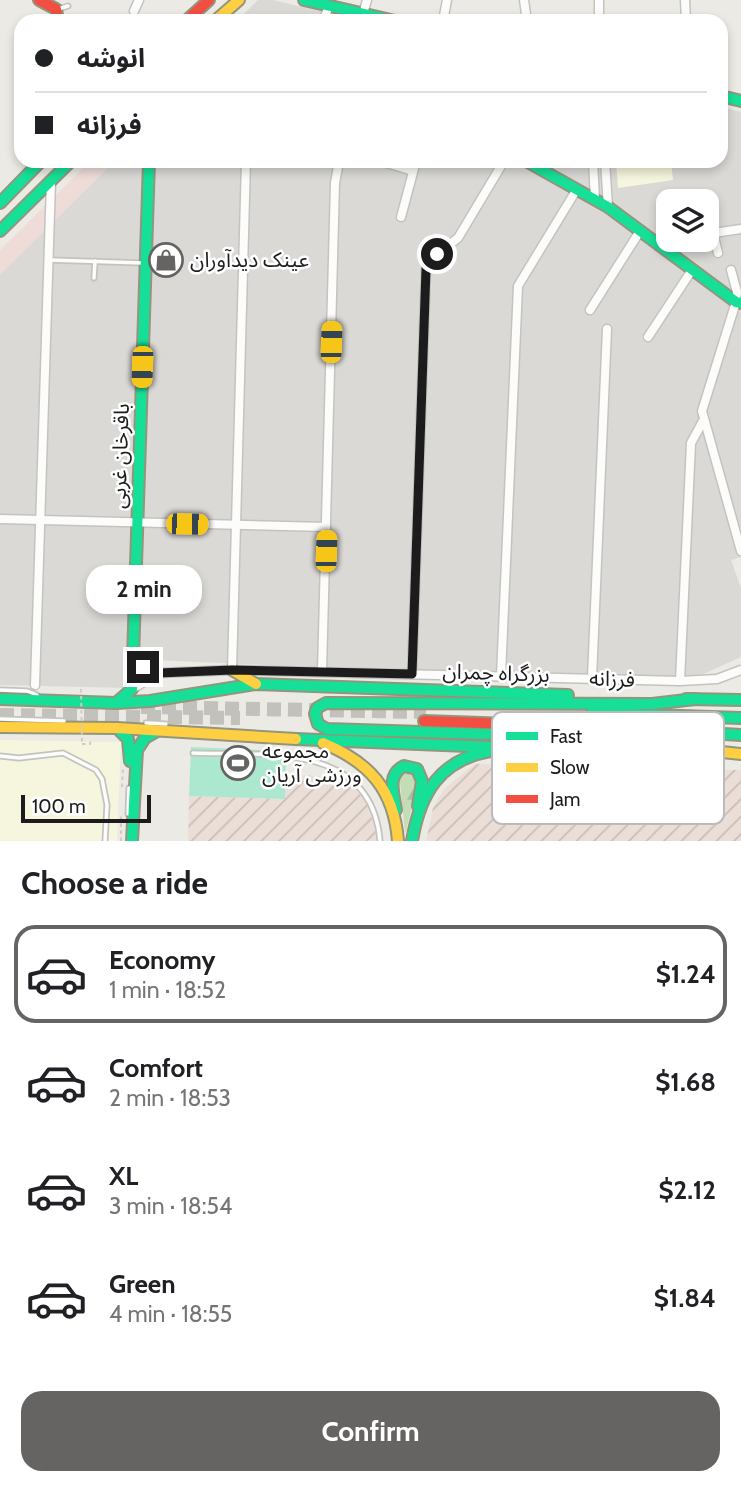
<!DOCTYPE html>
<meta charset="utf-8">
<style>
body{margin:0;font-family:Cabin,"Noto Sans Arabic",sans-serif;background:#f2f2f2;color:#202124;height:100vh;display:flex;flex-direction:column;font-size:26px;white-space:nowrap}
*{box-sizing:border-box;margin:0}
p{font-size:23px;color:#757577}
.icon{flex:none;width:38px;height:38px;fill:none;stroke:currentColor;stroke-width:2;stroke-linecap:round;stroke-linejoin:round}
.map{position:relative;height:841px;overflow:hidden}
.side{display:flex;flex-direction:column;background:#fff;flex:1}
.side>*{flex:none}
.top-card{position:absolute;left:14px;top:14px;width:714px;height:154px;border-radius:21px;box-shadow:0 4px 10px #0003;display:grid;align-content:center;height:154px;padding:0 21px;background:#fff}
.tools{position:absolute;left:656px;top:189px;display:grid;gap:14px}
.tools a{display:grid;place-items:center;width:63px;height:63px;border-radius:14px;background:#fff;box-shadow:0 4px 10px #0003;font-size:35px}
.scale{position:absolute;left:21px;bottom:18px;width:130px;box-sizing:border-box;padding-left:7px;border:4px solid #1c1c1c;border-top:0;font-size:19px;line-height:24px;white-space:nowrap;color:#1c1c1c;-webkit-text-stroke:5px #fff;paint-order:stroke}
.end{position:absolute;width:32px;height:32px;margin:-16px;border:9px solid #1c1c1c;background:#fff;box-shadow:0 0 0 4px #fff}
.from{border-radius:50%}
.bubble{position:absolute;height:49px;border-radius:21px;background:#fff;box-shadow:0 4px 10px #0003;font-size:23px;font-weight:800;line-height:49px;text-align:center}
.car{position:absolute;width:21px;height:42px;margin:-21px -10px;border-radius:9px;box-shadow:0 0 5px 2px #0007;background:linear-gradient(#f5c518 24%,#345 0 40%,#f5c518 0 76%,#345 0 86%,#f5c518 0)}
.top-card b{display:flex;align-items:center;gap:24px;height:66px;font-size:26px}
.top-card b+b{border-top:2px solid #e0e0e0}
.top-card i{width:18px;height:18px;background:#202124}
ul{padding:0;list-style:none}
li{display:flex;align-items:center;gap:21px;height:98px;margin:0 14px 10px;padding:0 7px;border:4px solid transparent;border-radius:21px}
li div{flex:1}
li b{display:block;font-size:26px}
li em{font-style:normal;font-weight:800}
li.selected{border-color:#656462}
li>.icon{width:63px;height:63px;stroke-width:1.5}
h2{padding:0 21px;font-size:32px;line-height:84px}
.primary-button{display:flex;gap:14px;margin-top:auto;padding:14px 21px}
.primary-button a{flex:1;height:80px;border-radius:21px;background:#656462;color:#fff;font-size:28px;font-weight:800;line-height:80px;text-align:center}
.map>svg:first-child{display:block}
.residential{fill:#dbd9d6;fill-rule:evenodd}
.commercial{fill:#efdcd8}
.education{fill:#f6f6de}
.military{fill:url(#military-furrows)}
.forest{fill:url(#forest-firs)}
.pitch{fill:#ace7cf}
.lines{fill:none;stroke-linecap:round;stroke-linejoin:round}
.highway-tunnel{stroke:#c2c1bc;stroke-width:14;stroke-dasharray:14 7;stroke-linecap:butt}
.lane-casing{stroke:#c4c3c0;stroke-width:7}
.street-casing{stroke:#c4c3c0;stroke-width:11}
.fast-casing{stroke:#93957c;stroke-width:14}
.slow-casing{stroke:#93957c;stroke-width:14}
.jam-casing{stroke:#93957c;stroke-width:14}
.path{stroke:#d7c8c3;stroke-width:2;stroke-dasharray:3.5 3.5;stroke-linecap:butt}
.lane{stroke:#fcfcfb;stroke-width:3.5}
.street{stroke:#fcfcfb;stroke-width:8}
.fast{stroke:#16e098;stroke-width:10}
.slow{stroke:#ffcf43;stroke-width:10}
.jam{stroke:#f24e42;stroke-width:10}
.path-bridge{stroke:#d7c8c3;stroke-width:2;stroke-dasharray:3.5 3.5;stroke-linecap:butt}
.route{stroke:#1c1c1c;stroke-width:9}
.labels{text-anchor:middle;stroke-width:5;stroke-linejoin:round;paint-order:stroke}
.poi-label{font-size:21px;fill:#1c1c1c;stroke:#fff;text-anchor:start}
.street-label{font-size:21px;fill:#1c1c1c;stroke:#fff}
.key{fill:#fff;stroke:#bbb;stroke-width:2}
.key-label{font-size:19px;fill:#1c1c1c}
</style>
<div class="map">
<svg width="741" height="841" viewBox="0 0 741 841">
<defs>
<pattern id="military-furrows" width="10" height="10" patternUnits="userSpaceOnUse" patternTransform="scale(1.75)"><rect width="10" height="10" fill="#ebded7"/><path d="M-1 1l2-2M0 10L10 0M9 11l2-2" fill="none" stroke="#c9beb8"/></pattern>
<pattern id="forest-firs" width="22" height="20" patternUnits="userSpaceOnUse" patternTransform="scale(1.75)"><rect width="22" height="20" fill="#c4ddb7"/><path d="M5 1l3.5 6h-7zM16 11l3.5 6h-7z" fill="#a8bd9d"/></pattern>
</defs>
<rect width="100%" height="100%" fill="#eceae4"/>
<g class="residential">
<polygon points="258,0 273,0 361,21 236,21"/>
<path d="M721,107L741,112V557L731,560L741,588V657L697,677L428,672L129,659L127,688L0,685V251L91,161H721ZM668,201H707V240H668Z"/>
</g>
<polygon class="commercial" points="91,161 115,161 0,275 0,250"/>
<g class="education">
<polygon points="616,161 671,161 673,180 618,188"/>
<polygon points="0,740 121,742 117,841 0,841"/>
</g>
<g class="military">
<polygon points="475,764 741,770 741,841 426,841 433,808 444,789"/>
<polygon points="284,774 346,778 367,802 375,827 376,841 188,841 189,796 285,799"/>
</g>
<polygon class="forest" points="413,768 419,781 405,834 399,772"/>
<polygon class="pitch" points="191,747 286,751 285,799 189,796"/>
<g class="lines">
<g class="highway-tunnel">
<polyline points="141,707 426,712"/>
<polyline points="0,715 240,718"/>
</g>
<g class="lane-casing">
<g id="lane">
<polyline points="58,9 68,6"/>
<polyline points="50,260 143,263"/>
<polyline points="94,278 95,261"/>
<polyline points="0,690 27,691 37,695"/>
<polyline points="0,719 64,721"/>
<polyline points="146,723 166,724"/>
<path d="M193,753C265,756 372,741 380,841"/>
<polyline points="0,756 19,758 63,753 96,770 102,779 107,805 105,841"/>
<polyline points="128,814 129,788"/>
</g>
</g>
<g class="street-casing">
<g id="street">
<polyline points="524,0 527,21"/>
<polyline points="599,0 599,21"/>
<polyline points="685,0 686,21"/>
<polyline points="134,11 139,0"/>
<polyline points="363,14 367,0"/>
<polyline points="323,21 329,6"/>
<polyline points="443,21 447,0"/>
<polyline points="380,161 413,171"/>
<polyline points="593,161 595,199"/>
<polyline points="605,161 608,207"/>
<polyline points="684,198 685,201"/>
<polyline points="401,217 416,161"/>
<polyline points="713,233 718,253"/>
<polyline points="707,234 741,229"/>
<polyline points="731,270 737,292 736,302 702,411 741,551"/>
<polyline points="590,310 640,231"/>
<polyline points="648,337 692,270"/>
<polyline points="0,519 326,527"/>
<polyline points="133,653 143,667 159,673 232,670 680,681 717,679 741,670"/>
<polyline points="232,670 246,161"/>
<polyline points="322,671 335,183 339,161"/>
<polyline points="412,674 426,269 429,260 458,238 504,161"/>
<polyline points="501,676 518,286 577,189"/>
<polyline points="592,678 607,329"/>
<polyline points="680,681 691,443 703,421"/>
<polyline points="35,685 51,181"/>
<polyline points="132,689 159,673"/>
</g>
</g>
<g class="fast-casing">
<g id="fast">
<polyline points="304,0 395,21"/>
<polyline points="721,96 741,101"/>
<polyline points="526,161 608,207 736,302 741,303"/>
<polyline points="0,203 41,161"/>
<polyline points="0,231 71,161"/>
<polyline points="0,699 116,703 150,701 256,684 568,695"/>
<polyline points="686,699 741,700"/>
<polyline points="116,703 132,689 149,161"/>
<polyline points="592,713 741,718"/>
<polyline points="117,728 128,739 130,761"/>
<polyline points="623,728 741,735"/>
<polyline points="519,735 327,729 318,724 315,714 317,708 326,703 652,704 695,699"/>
<polyline points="296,739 665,754"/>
<path d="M396,810C394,794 386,775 404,766L417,769L422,781L418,806"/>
<polyline points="132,841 137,750 145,738 157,731"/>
<path d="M412,841C420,793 440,760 490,751"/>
</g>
</g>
<g class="slow-casing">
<g id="slow">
<polyline points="215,21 239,0"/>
<polyline points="232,670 256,684"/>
<polyline points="0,727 117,728 296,739"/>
<polyline points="519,735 628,742 741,754"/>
<path d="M323,743C369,762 394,789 398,841"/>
</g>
</g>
<g class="jam-casing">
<g id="jam">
<polyline points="39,0 56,9 58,21"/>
<polyline points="186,21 209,0"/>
<polyline points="424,721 623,728"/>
</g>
</g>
<g class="path">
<polyline points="82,744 90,744 91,740"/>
<polyline points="122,787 123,769"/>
<polyline points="121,841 121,814"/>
</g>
<use href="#lane" class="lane"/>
<use href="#street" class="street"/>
<use href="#fast" class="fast"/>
<use href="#slow" class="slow"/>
<use href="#jam" class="jam"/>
<polyline class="path-bridge" points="81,689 82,744"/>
</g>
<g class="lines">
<polyline class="route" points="143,667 159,673 232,670 412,674 426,269 429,260 437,254"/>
</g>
<defs>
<g id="shop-ring" transform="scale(1.75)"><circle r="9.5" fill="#fff" stroke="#656462" stroke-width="1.5"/><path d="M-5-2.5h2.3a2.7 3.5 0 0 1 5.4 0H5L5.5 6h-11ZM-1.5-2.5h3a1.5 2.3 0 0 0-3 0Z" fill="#656462"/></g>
<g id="stadium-ring" transform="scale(1.75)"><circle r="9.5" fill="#fff" stroke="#656462" stroke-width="1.5"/><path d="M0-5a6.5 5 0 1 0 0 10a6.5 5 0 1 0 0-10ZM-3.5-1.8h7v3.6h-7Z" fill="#656462"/></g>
</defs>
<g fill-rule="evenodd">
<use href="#shop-ring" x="166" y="260"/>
<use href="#stadium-ring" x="238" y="763"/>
</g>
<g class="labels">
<g class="poi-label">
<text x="190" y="267">عینک دیدآوران</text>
<text x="262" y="758">مجموعه<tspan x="262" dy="24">ورزشی آریان</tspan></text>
</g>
<g class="street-label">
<text transform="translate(120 456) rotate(-88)" y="7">باقرخان غربی</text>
<text transform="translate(496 673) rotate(2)" y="7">بزرگراه چمران</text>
<text transform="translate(612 679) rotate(2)" y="7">فرزانه</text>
</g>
</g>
<rect x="492" y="712" width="232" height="112" rx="10" class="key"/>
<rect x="506" y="732" width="32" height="8" fill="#16e098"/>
<rect x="506" y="763" width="32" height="9" fill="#ffcf43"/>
<rect x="506" y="795" width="32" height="8" fill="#f24e42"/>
<g class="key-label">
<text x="550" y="743">Fast</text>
<text x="550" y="774">Slow</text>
<text x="550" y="806">Jam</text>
</g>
</svg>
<div class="tools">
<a><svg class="icon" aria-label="layers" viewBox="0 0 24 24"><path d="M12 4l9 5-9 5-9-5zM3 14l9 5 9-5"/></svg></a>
</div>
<div class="scale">100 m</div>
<i class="end from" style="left:437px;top:254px"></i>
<i class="end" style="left:143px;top:667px"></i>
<div class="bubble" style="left:86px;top:565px;width:116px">2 min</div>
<i class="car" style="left:331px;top:342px;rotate:2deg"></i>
<i class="car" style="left:142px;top:367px;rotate:182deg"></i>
<i class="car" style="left:187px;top:524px;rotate:91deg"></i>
<i class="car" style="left:326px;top:551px;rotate:2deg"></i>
<div class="top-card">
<b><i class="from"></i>انوشه</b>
<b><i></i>فرزانه</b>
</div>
</div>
<section class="side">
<h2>Choose a ride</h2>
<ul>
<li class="selected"><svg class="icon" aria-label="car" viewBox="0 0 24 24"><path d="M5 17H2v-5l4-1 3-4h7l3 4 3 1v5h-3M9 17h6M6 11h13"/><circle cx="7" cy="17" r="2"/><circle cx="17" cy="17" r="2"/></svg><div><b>Economy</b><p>1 min · 18:52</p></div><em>$1.24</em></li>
<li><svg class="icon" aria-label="car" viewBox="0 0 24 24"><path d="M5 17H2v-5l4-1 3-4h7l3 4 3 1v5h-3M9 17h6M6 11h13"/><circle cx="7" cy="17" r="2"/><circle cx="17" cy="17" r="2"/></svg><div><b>Comfort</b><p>2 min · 18:53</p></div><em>$1.68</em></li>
<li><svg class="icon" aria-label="car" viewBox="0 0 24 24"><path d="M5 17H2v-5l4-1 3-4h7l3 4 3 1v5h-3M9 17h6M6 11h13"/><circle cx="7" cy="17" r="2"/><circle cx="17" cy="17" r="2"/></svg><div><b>XL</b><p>3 min · 18:54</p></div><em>$2.12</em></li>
<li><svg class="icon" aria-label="car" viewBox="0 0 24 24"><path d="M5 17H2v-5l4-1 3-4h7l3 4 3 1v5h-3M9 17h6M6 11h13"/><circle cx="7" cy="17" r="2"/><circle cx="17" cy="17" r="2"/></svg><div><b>Green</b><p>4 min · 18:55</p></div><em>$1.84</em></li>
</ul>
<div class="primary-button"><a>Confirm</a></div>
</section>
